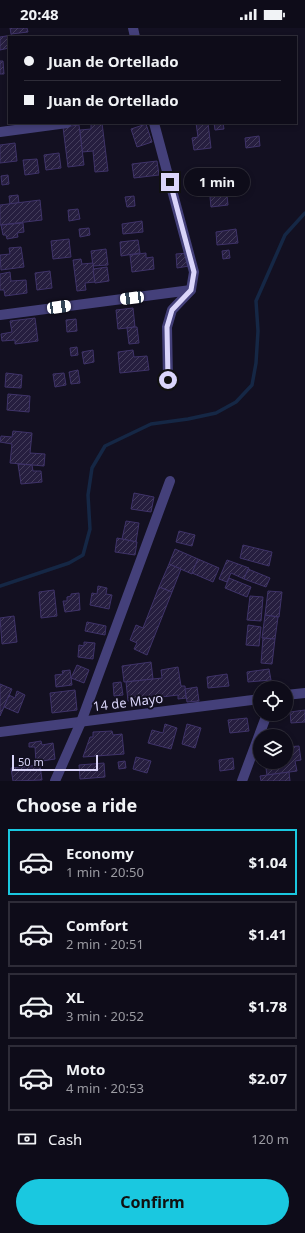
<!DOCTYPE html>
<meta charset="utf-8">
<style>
body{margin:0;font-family:"Noto Sans",sans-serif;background:#171522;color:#f1f3f6;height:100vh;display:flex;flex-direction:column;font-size:15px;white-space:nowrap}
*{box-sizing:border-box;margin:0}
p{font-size:13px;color:#9b9ba2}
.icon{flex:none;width:22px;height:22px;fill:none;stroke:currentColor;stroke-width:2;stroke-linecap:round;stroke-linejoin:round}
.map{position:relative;height:753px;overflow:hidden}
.sheet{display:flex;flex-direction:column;background:#0e0c19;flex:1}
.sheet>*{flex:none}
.top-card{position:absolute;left:8px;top:8px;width:289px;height:88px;border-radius:0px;box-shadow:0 2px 6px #0003,0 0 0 1px #2e2c38;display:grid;align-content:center;height:88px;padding:0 16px;background:#0e0c19}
.buttons{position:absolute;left:253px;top:653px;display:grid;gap:8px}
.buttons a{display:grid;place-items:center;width:40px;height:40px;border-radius:50%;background:#0e0c19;box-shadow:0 2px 6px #0003,0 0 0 1px #2e2c38;font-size:20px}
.scale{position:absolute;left:12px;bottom:10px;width:86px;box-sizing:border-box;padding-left:4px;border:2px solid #dad5fa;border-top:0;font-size:11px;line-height:14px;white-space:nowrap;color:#dad5fa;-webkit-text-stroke:3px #131021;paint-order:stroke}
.end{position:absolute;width:18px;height:18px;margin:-9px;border:5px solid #dad5fa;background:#111;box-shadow:0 0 0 2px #111}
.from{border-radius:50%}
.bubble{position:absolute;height:28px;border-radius:14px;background:#0e0c19;box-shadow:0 2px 6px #0003,0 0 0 1px #2e2c38;font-size:13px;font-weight:700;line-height:28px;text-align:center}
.car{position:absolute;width:12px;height:24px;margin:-12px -6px;border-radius:5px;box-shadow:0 0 3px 1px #0007;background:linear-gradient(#fff 24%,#345 0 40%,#fff 0 76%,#345 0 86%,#fff 0)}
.top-card b{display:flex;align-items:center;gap:14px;height:38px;font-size:15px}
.top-card b+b{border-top:1px solid #2e2c38}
.top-card i{width:10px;height:10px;background:#f1f3f6}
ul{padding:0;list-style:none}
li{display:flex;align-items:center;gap:12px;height:66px;margin:0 8px 6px;padding:0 8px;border:2px solid #2e2c38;border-radius:0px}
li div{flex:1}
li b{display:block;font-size:15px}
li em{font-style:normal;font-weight:700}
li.selected{border-color:#1ac8e0}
li>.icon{width:36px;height:36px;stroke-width:1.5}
h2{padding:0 16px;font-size:18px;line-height:48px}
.pay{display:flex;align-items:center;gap:10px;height:44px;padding:0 16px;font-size:15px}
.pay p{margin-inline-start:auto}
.button{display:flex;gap:8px;margin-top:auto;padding:8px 16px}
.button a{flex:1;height:46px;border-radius:24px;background:#1ac8e0;color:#111;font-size:16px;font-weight:700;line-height:46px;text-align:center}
.status{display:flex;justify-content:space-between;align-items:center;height:28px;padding:0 20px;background:#0e0c19;direction:ltr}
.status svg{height:11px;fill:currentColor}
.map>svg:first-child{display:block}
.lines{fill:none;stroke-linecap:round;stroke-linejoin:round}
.stream{stroke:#152745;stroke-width:3.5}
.building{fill:url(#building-hatch);stroke:#3f3369}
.minor{stroke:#44407a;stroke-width:10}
.route{stroke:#dad5fa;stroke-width:5}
.labels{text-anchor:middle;stroke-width:4;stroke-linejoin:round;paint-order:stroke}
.street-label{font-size:13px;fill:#dad5fa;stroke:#131021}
</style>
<div class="status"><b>20:48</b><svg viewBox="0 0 49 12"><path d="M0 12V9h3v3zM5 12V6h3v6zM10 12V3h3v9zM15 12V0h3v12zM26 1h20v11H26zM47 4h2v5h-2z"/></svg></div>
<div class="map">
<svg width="305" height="753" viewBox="0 0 305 753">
<defs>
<pattern id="building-hatch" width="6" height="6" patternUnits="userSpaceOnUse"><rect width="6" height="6" fill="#261e3f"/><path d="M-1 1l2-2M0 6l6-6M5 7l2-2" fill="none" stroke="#453e5c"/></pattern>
</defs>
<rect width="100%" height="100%" fill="#131021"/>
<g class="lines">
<polyline class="stream" points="0,558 69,535 83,527 90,501 88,467 92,440 105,418 151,396 188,391 216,385 236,374 252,357 256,335 258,303 256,273 285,207 305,185"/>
</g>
<g class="building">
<polygon points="10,0 27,0 28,4 11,6"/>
<polygon points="12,7 13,9 9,9 9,20 0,22 0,9"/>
<polygon points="0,33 3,33 4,46 0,46"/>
<polygon points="91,95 102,95 108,143 95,144 93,123 82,124 80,102 91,101"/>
<polygon points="196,95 208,95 211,120 194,122 192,110 198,109"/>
<polygon points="214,95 223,95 224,101 215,102"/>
<polygon points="146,96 152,114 137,119 131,101"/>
<polygon points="79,97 84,137 68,139 63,99"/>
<polygon points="259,108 260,118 246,120 245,110"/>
<polygon points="15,115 17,133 0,135 0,117"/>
<polygon points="59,125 61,140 46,142 44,127"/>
<polygon points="37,131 39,145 25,147 23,132"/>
<polygon points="157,133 159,147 134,150 132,136"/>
<polygon points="8,147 9,156 2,157 1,148"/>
<polygon points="18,167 19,175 10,176 9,168"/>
<polygon points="227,167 228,177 211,179 210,169"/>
<polygon points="134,168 135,178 127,179 125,169"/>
<polygon points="40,172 42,192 0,197 0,177"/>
<polygon points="78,181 80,191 69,193 68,182"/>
<polygon points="142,193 143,204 123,206 122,196"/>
<polygon points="23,195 24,204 17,205 18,209 7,211 6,207 3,207 1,197"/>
<polygon points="89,200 90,207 80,209 79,201"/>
<polygon points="236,201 238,215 217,217 216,204"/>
<polygon points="69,211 71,229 53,231 51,213"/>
<polygon points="138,212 140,225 121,228 120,214"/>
<polygon points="21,219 24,239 1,242 0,227 10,226 9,220"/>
<polygon points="106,221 108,237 93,238 91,223"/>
<polygon points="229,222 230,230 223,231 222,223"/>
<polygon points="146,225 146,230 153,229 154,241 132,244 130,227"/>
<polygon points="188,225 189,238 177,240 176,226"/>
<polygon points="81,231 82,236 93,235 95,254 85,255 86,262 77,263 73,232"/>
<polygon points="107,239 109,253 95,255 93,241"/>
<polygon points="50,243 52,260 37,262 35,245"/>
<polygon points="10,244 11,253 26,252 27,265 5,268 4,262 0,262 0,246"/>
<polygon points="133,280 135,299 118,301 116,282"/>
<polygon points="35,290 38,313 15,316 15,312 2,313 1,306 12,304 10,293"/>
<polygon points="76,291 77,303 67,304 66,292"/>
<polygon points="135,299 137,299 139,315 129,316 127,300"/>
<polygon points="77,319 78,327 71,328 70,320"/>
<polygon points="93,322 94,334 84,336 82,324"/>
<polygon points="133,322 134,329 147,328 149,342 120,345 118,324"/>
<polygon points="78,342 80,355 71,356 69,344"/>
<polygon points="6,345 22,347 21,360 5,359"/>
<polygon points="64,345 66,357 55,359 53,346"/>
<polygon points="8,366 30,368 29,384 7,382"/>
<polygon points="13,403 32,405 30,425 45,426 44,438 10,435 12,416 0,414 1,408 12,409"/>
<polygon points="18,436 32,437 33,443 41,443 42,454 21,456"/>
<polygon points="134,465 154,469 151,484 131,481"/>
<polygon points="126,493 139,495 136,514 122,511"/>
<polygon points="179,503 195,507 192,518 176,514"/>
<polygon points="117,510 137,514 135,527 115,524"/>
<polygon points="243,517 272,524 269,538 240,530"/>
<polygon points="175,521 198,531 192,546 169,536"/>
<polygon points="198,531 219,540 213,554 192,545"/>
<polygon points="227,532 249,540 244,551 231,545 227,554 219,551"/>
<polygon points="169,536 181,541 172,564 159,559"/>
<polygon points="248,541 270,550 266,559 244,551"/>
<polygon points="229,550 251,559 247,569 225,560"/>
<polygon points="98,558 107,560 106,566 112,567 109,581 90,577 92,565 97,566"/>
<polygon points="159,559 172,564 147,627 134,621 137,615 130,612 136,597 143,600"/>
<polygon points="54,562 57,588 41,590 39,564"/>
<polygon points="268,563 282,564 279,589 265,587"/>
<polygon points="79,565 80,582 65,584 63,573 67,573 67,569 71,568 71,566"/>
<polygon points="250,568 263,569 261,593 247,592"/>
<polygon points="265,587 278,589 275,611 262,610"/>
<polygon points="14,588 17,614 2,616 0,590"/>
<polygon points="87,594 106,598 105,607 85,603"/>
<polygon points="248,597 261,599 259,618 246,617"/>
<polygon points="263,610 275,611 272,636 261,635"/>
<polygon points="84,614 95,615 93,631 78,629 79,617 84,618"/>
<polygon points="151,634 153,651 124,654 122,638"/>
<polygon points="77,637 89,642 84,655 71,650"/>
<polygon points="178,639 181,658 185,658 186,670 178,671 178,667 128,673 126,654 162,650 161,642"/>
<polygon points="269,641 271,652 248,654 247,644"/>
<polygon points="70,642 72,657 56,659 55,647 63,646 62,643"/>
<polygon points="227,646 229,658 208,660 207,649"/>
<polygon points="121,654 123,667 114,668 113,655"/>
<polygon points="0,656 12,661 0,688"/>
<polygon points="197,659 199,673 187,674 185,661"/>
<polygon points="75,662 77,682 52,685 50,665"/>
<polygon points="17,663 25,667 18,685 4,679 9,667 15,670"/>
<polygon points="305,682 305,694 291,695 290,684"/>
<polygon points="247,690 249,703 230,705 228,692"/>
<polygon points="165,696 177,700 171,721 148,715 152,702 163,705"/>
<polygon points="187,696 201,700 195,720 182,716"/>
<polygon points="112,703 113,707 122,706 124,726 83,729 90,709 93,709 93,704"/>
<polygon points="41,713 42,717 53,715 55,731 36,734 35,719 29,719 29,715"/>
<polygon points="299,718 301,732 295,733 297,743 267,747 265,734 286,734 286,719"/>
<polygon points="136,729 151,733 147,745 133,741"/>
<polygon points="233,730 234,741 220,743 219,732"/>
<polygon points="125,733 126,740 119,741 118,734"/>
<polygon points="104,735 105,749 80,751 79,737"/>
<polygon points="40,737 42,752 13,753 11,740"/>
<polygon points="289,744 290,753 261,753 260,748"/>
</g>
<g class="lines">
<g class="minor">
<polyline points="133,0 135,9"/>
<polyline points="154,95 194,244 191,262 172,282 167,299 168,352"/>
<polyline points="0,104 67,95"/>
<polyline points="0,287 191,262"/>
<polyline points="286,667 305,665"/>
<polyline points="0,704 260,671"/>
<polyline points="55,753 81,694 170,453"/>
<polyline points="242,753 267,686"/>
</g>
</g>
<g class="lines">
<polyline class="route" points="168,352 167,299 172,282 191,262 194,244 170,154"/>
</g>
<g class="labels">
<g class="street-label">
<text transform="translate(128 674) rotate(-7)" y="5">14 de Mayo</text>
</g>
</g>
</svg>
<div class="buttons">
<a><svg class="icon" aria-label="locate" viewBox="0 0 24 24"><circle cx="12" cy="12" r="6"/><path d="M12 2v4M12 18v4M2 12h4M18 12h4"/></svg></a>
<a><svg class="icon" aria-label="layers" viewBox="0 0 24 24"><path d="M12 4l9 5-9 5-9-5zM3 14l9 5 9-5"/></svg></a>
</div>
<div class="scale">50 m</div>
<i class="end from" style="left:168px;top:352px"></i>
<i class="end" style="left:170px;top:154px"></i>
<div class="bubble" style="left:184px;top:140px;width:66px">1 min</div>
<i class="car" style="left:132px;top:270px;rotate:263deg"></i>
<i class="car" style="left:59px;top:279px;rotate:82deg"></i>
<div class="top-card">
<b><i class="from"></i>Juan de Ortellado</b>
<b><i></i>Juan de Ortellado</b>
</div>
</div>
<section class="sheet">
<h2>Choose a ride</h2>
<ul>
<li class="selected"><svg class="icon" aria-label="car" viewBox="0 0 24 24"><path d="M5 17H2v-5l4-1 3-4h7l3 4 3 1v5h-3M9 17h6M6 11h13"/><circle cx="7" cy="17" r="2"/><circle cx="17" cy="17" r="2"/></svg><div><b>Economy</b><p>1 min · 20:50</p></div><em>$1.04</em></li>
<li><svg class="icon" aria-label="car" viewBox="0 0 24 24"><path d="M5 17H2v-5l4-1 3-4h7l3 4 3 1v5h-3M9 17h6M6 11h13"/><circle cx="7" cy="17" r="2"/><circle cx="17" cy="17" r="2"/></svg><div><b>Comfort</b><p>2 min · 20:51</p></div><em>$1.41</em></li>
<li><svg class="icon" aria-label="car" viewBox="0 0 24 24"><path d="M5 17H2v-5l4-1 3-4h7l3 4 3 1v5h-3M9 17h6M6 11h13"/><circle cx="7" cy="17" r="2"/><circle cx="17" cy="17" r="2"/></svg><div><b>XL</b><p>3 min · 20:52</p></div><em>$1.78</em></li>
<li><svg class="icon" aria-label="car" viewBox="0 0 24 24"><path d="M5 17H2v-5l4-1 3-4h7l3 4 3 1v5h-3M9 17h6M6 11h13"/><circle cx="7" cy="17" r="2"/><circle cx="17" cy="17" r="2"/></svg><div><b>Moto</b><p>4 min · 20:53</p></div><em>$2.07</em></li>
</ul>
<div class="pay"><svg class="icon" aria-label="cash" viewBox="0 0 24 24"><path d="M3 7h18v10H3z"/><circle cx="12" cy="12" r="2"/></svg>Cash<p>120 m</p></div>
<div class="button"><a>Confirm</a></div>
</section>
